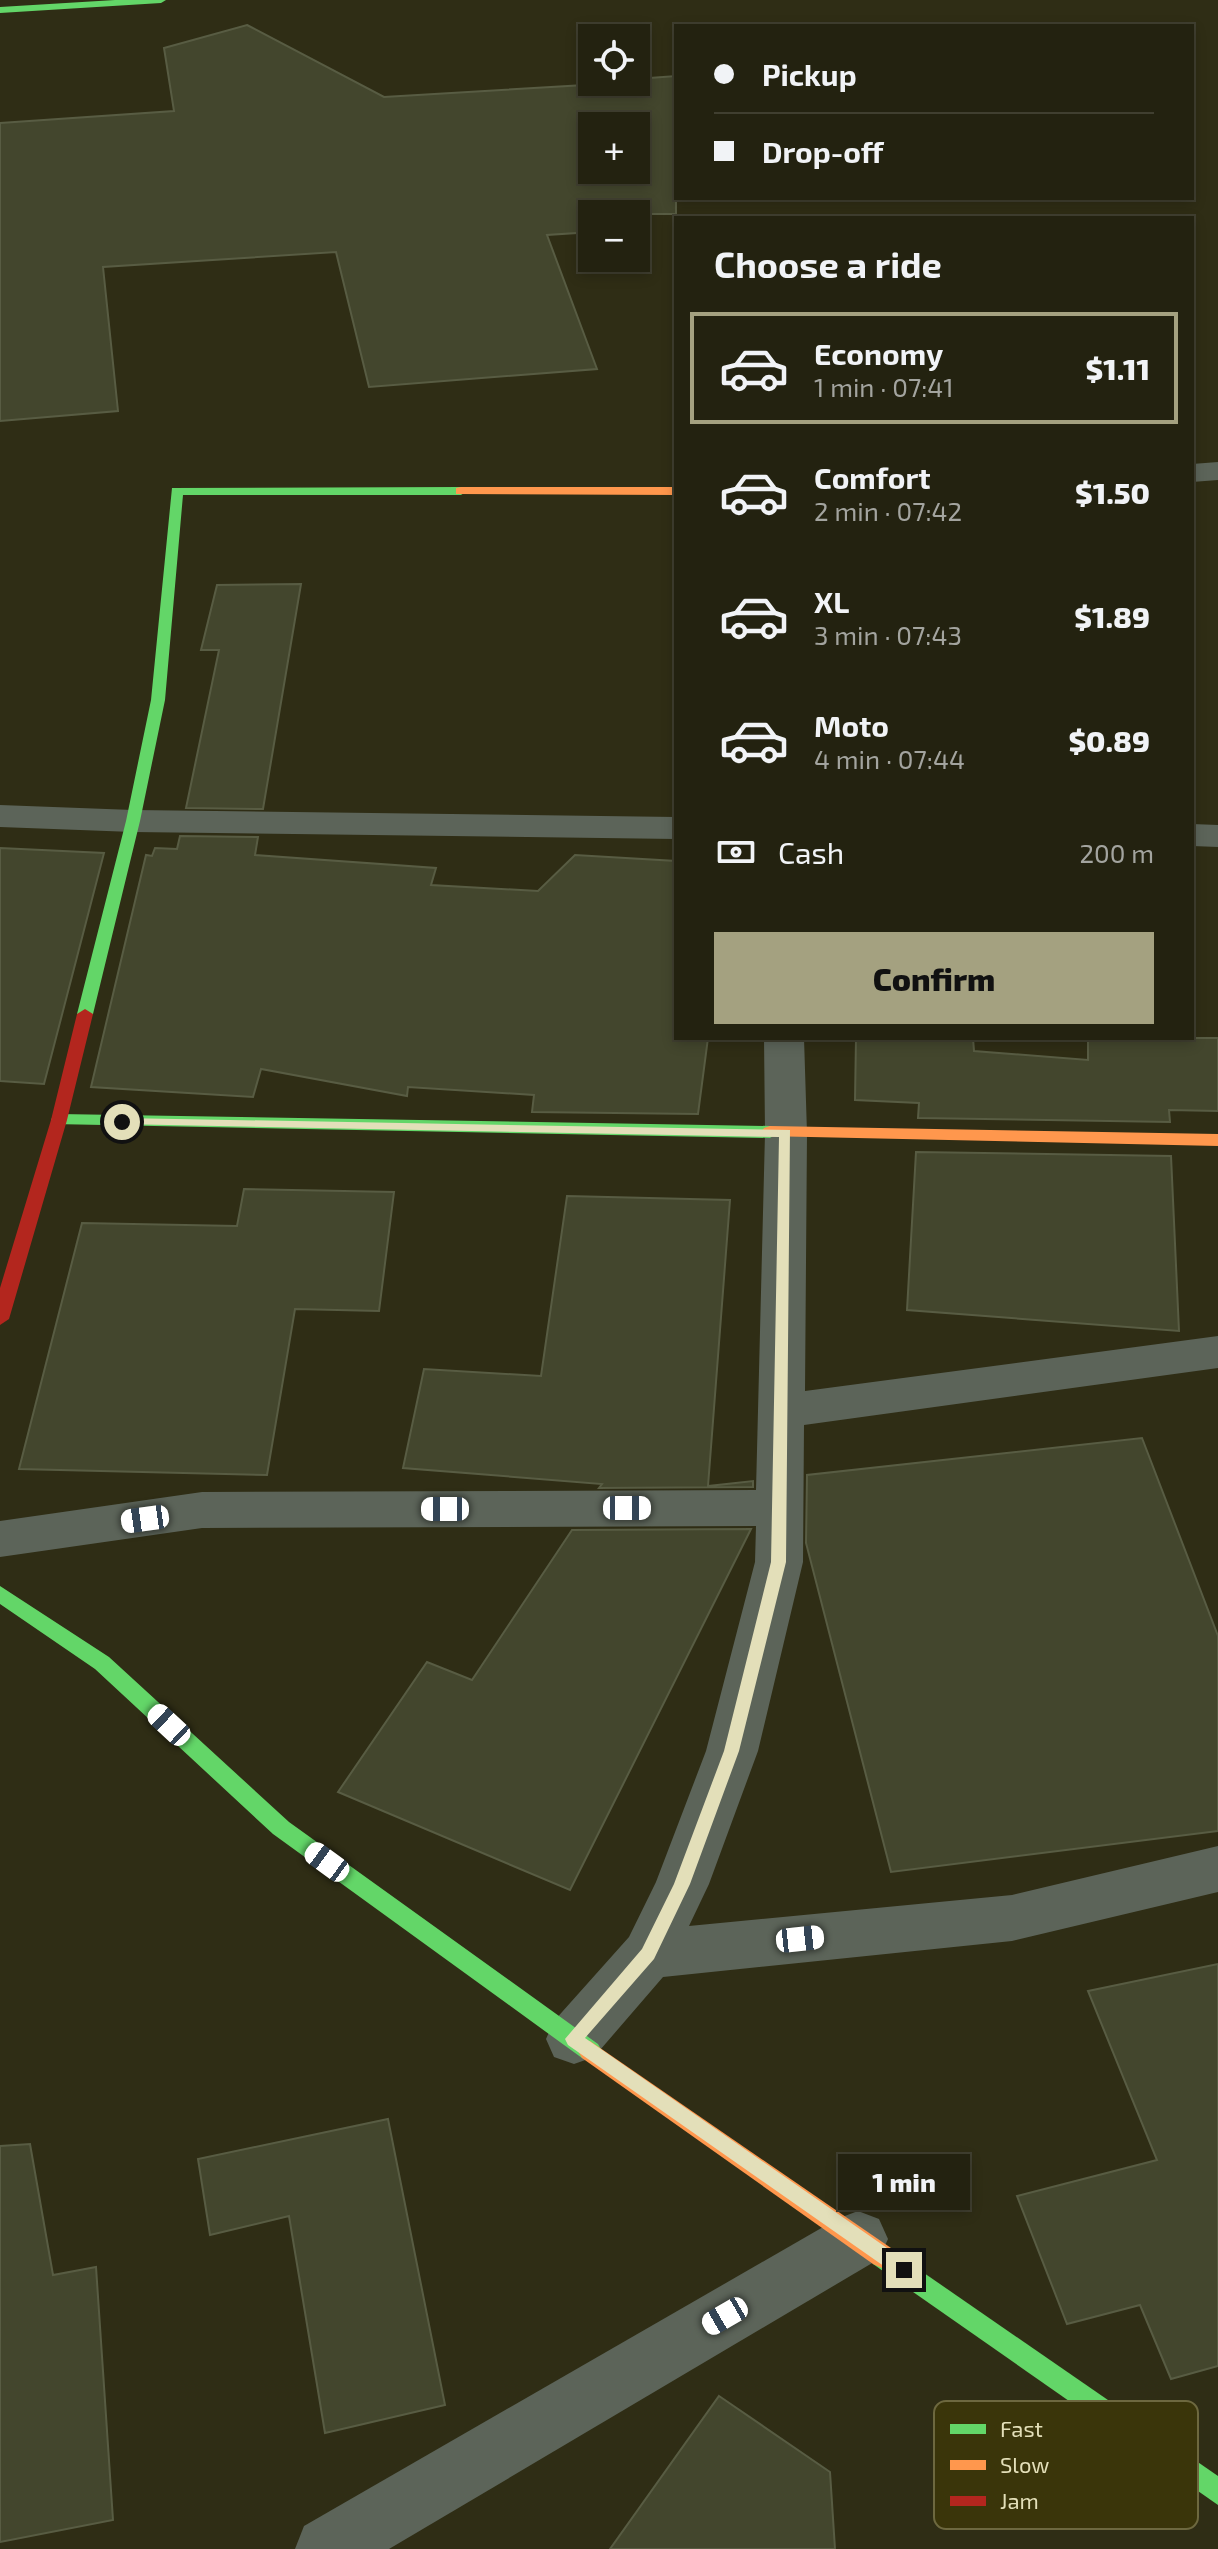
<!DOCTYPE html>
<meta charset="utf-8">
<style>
body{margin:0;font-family:"Exo 2",sans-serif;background:#2b2a19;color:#f1f3f6;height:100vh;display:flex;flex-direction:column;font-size:30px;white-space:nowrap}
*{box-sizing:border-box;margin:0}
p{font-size:26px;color:#a3a49f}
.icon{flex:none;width:44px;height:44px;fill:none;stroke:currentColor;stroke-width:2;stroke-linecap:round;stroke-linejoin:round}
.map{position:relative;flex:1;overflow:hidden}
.panel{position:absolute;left:674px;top:216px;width:520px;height:824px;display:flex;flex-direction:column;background:#232210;border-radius:0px;box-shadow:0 4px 12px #0003,0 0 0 2px #403f30}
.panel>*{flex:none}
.banner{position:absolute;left:674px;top:24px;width:520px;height:176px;border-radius:0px;box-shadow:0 4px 12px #0003,0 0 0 2px #403f30;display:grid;align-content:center;height:176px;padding:0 40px;background:#232210}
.buttons{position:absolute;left:578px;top:24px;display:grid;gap:16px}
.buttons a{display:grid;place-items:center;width:72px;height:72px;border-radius:0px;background:#232210;box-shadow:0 4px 12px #0003,0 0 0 2px #403f30;font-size:40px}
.end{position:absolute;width:36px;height:36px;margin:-18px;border:10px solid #e3dfb9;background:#111;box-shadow:0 0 0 4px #111}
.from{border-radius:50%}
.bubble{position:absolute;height:56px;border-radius:0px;background:#232210;box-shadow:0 4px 12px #0003,0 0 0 2px #403f30;font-size:26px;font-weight:800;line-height:56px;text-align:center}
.car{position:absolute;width:24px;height:48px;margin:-24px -12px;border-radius:10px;box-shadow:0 0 6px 2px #0007;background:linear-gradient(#fff 24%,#345 0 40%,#fff 0 76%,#345 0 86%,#fff 0)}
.banner b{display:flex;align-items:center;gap:28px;height:76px;font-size:30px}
.banner b+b{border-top:2px solid #403f30}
.banner i{width:20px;height:20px;background:#f1f3f6}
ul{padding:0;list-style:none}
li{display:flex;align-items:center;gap:24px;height:112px;margin:0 16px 12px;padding:0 24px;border:4px solid transparent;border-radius:0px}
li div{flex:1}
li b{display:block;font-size:30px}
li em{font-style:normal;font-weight:800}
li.on{border-color:#a4a180}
li>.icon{width:72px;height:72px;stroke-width:1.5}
h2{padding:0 40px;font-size:36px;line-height:96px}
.pay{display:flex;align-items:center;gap:20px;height:88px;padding:0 40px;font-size:30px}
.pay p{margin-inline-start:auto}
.action{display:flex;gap:16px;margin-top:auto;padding:16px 40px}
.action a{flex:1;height:92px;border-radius:0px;background:#a4a180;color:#111;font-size:32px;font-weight:800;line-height:92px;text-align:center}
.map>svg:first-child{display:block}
.building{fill:#43462d;stroke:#585c43;stroke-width:2;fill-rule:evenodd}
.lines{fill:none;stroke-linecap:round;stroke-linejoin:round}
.street{fill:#5c6459;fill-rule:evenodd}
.fast{fill:#63d668;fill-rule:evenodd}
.slow{fill:#ff974d;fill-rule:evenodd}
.jam{fill:#b3261e;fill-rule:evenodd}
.route{fill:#e3dfb9}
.key{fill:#3a350a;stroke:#6d683f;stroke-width:2}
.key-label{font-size:22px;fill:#e3dfb9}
</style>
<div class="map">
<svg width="1218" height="2549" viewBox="0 0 1218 2549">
<rect width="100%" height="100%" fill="#2f2d15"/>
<g class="building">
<path d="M247,25L384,97L636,82V79L676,76V214H592V232L547,235L597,369L369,387L336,252L103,267L118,411L0,421V123L174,111L164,48ZM592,126H636V170H592Z"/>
<polygon points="301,584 263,809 186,808 219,650 201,650 217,585"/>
<polygon points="180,836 258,837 255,855 436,868 431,885 538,891 575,855 676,861 676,1038 708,1038 698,1114 532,1112 534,1095 408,1087 407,1096 261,1069 253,1097 91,1087 146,855 152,856 155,848 177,849"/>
<polygon points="0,848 104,853 44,1084 0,1081"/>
<polygon points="856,1038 973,1038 974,1051 1088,1060 1088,1038 1218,1038 1218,1111 1169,1110 1170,1122 918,1118 919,1103 855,1100"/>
<polygon points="916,1152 1171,1156 1179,1331 907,1310"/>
<polygon points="244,1189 394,1192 379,1311 295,1309 267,1475 19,1469 82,1223 237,1226"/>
<polygon points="567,1196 730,1200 708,1486 753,1481 753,1487 599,1488 602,1484 403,1468 424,1369 541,1376"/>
<polygon points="1142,1438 1218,1636 1218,1831 891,1872 806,1543 807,1475"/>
<polygon points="751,1529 570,1890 338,1792 427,1662 472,1680 572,1530"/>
<polygon points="1218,1964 1218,2366 1171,2379 1140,2305 1067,2324 1017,2196 1157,2160 1088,1991"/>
<polygon points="388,2119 445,2405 325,2433 289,2216 210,2235 198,2159"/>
<polygon points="30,2144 53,2275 96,2267 113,2520 0,2542 0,2146"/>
<polygon points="719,2396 830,2472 835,2549 610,2549"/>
</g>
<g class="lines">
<g class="street">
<polygon points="1218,462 1218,480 1192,482 1192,464"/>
<polygon points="0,805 133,810 676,817 676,839 133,832 0,827"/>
<polygon points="1192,824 1218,825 1218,847 1192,846"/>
<polygon points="764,1038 804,1038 807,1133 805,1391 1218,1336 1218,1368 804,1425 803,1562 758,1751 709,1884 689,1926 1012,1895 1218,1846 1218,1892 1012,1941 663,1977 594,2057 574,2064 554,2057 546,2039 554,2021 629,1937 656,1882 706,1751 755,1562 756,1526 202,1528 0,1557 0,1521 202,1492 756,1490 765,1133"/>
<polygon points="858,2211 879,2219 888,2239 879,2259 389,2549 295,2549 304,2526 837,2219"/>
</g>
<g class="fast">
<polygon points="115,0 166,0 161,3 0,13 0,7"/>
<polygon points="172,488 461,487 467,491 461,495 183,495 165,700 140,821 93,1014 85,1019 77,1014 126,821 151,700"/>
<polygon points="59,1114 770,1126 779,1132 770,1138 53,1124 51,1120 53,1116"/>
<polygon points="0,1586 109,1657 289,1822 598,2044 602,2051 598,2058 590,2061 582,2058 273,1834 95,1669 0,1604"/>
<polygon points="882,2244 1218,2476 1218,2505 873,2264 870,2256 873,2248"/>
</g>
<g class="slow">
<polygon points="461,487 676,487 676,495 456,494 456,488"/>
<polygon points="770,1126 1218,1134 1218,1146 764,1136 761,1132 764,1128"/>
<polygon points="590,2041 891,2248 894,2256 891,2264 882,2268 873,2264 582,2058 578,2051 582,2044"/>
</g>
<polygon class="jam" points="85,1009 93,1014 67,1120 9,1319 0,1325 0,1288 51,1120 77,1014"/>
</g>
<polygon class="route" points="122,1118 790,1130 786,1562 739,1751 690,1884 654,1959 585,2038 910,2264 913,2270 910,2276 904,2279 898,2276 568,2045 565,2039 642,1949 674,1884 724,1751 771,1562 779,1137 118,1124 116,1122"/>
<rect x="934" y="2401" width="264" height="128" rx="12" class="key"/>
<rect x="950" y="2424" width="36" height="10" fill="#63d668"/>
<rect x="950" y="2460" width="36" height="10" fill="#ff974d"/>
<rect x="950" y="2496" width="36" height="10" fill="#b3261e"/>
<g class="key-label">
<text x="1000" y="2437">Fast</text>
<text x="1000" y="2473">Slow</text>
<text x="1000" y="2509">Jam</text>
</g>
</svg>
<div class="buttons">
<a><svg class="icon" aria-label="locate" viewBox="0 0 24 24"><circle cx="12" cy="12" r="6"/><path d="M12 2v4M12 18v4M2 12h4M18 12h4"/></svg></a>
<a>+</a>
<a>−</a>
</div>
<i class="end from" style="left:122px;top:1122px"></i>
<i class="end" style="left:904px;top:2270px"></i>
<div class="bubble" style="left:838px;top:2154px;width:132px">1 min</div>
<i class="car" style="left:627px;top:1508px;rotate:90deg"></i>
<i class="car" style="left:445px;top:1509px;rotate:270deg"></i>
<i class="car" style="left:145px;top:1519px;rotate:262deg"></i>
<i class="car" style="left:169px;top:1725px;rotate:313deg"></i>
<i class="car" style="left:327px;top:1862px;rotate:306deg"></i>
<i class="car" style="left:800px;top:1939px;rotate:84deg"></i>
<i class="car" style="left:725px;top:2316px;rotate:240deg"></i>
<div class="banner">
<b><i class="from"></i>Pickup</b>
<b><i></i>Drop-off</b>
</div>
<section class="panel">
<h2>Choose a ride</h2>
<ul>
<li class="on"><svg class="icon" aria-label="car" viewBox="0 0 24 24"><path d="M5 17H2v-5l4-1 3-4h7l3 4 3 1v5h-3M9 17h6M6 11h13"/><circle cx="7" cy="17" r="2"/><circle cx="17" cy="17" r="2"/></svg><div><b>Economy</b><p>1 min · 07:41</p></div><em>$1.11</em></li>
<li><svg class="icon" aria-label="car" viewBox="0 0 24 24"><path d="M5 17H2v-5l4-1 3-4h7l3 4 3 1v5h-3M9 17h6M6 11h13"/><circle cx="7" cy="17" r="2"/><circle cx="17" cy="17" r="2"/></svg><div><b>Comfort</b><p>2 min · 07:42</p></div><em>$1.50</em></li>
<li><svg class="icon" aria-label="car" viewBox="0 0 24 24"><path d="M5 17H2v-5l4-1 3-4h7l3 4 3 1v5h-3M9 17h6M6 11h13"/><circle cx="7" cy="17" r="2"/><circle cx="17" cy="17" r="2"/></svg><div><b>XL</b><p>3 min · 07:43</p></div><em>$1.89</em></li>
<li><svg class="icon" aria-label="car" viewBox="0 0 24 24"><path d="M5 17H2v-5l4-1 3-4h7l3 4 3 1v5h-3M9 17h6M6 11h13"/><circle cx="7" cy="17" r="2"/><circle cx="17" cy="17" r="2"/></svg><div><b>Moto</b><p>4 min · 07:44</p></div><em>$0.89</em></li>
</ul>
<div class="pay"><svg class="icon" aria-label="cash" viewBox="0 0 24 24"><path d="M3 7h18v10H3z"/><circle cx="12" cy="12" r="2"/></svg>Cash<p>200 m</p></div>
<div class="action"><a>Confirm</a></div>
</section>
</div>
